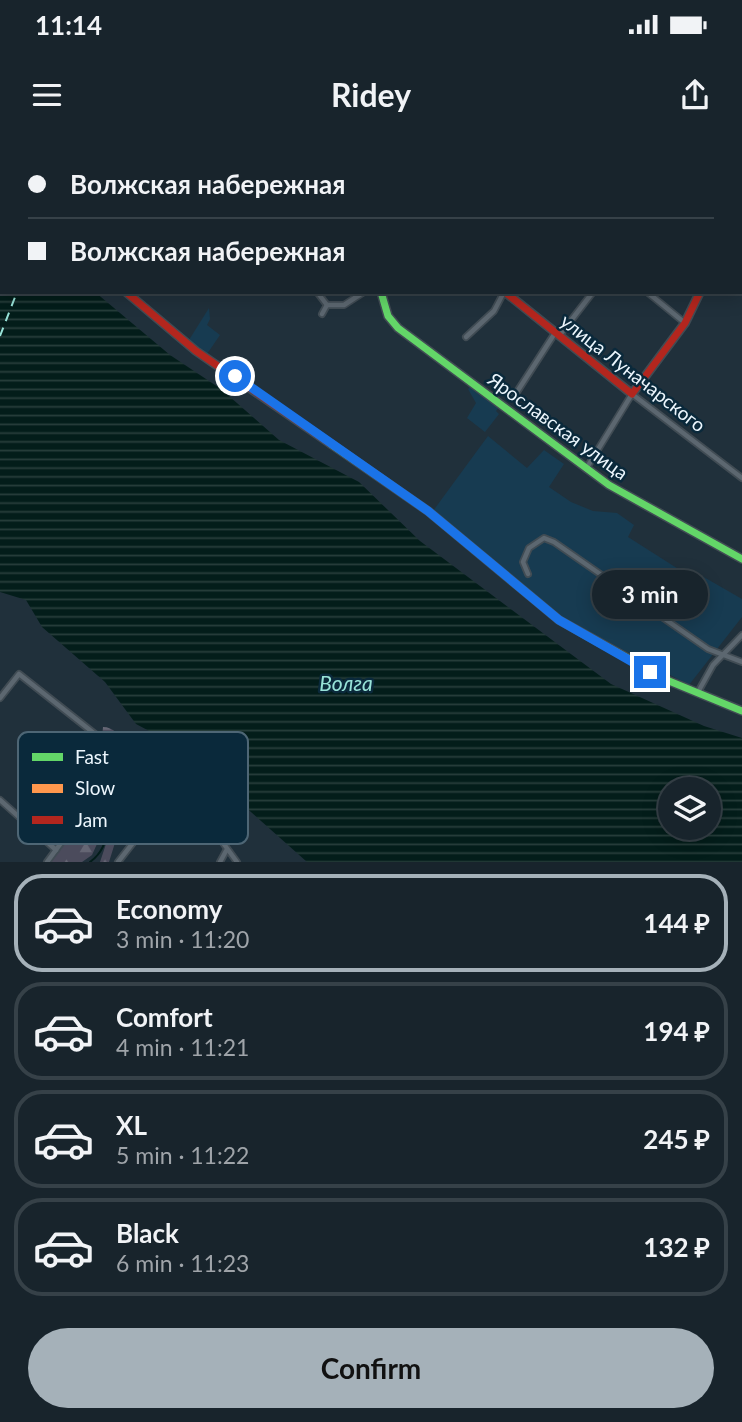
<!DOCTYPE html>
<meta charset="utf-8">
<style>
body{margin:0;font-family:Lato,sans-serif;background:#212c34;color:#f1f3f6;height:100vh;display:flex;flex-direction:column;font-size:26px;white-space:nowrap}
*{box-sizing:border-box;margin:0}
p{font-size:23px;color:#9fa4a9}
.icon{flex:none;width:38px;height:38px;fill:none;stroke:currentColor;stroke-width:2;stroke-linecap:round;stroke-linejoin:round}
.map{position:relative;height:722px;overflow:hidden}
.panel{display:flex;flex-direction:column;background:#18242c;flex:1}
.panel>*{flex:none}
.banner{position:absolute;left:0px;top:0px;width:742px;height:154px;box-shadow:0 4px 18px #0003,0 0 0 2px #364148;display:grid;align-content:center;height:154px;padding:0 28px;background:#18242c}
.buttons{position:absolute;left:658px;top:637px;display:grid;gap:14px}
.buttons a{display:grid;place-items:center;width:63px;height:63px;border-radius:50%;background:#18242c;box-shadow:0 4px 18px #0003,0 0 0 2px #364148;font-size:35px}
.end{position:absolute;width:32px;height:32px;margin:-16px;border:9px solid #1a73e8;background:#fff;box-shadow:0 0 0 4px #fff}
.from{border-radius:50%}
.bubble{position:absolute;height:49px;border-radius:24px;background:#18242c;box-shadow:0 4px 18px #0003,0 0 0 2px #364148;font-size:23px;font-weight:700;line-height:49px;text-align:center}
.banner b{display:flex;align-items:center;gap:24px;height:66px;font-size:26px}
.banner b+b{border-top:2px solid #364148}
.banner i{width:18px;height:18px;background:#f1f3f6}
ul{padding:12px 0 0;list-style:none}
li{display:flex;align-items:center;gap:21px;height:98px;margin:0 14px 10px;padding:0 14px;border:4px solid #364148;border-radius:28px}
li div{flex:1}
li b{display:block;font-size:26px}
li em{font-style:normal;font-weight:700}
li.active{border-color:#a5b1b9}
li>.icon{width:63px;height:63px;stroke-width:1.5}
.button{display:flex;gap:14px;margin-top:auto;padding:14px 28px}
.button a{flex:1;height:80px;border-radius:42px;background:#a5b1b9;color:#111;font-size:28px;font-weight:700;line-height:80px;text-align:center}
.status{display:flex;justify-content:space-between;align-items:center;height:49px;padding:0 35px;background:#18242c;direction:ltr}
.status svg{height:19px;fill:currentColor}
header{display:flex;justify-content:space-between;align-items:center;height:91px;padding:0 28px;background:#18242c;font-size:32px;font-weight:700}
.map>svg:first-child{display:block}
.built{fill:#173b51}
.forest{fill:url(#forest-firs)}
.water{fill:url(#water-rules);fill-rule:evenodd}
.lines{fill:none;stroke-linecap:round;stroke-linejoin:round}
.stream{stroke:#031d1a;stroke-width:2}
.river{stroke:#031d1a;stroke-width:7}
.ferry{stroke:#98e3d8;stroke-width:2;stroke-dasharray:9 7;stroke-linecap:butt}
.street-casing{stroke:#414c54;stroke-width:8}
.fast-casing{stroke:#414c54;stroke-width:10}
.slow-casing{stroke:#414c54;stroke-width:10}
.jam-casing{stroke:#414c54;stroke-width:10}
.street{stroke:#5c6770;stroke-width:4.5}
.fast{stroke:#63d668;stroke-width:7}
.slow{stroke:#ff974d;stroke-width:7}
.jam{stroke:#b3261e;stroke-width:7}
.route{stroke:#1a73e8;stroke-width:9}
.labels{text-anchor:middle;stroke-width:5;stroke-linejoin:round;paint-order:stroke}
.street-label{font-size:19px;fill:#ecf6fd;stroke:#0a293b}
.water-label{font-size:21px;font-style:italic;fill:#98e3d8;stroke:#0a293b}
.key{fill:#0a293b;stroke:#4e6675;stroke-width:2}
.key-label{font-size:19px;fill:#ecf6fd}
</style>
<div class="status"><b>11:14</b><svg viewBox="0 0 49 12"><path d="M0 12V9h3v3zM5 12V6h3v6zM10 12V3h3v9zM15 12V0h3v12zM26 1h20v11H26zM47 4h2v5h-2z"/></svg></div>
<header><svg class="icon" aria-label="menu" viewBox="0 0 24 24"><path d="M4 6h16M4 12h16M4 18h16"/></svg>Ridey<svg class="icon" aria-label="share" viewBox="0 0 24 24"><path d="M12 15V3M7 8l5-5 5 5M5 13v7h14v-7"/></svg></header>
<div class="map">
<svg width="742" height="722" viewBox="0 0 742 722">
<defs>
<pattern id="forest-firs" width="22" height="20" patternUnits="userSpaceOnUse" patternTransform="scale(1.75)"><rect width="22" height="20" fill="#4b4b5c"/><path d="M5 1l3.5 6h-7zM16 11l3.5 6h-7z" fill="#656674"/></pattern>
<pattern id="water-rules" width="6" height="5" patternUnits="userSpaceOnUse" patternTransform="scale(1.75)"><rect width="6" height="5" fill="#031d1a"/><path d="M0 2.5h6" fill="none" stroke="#283e3c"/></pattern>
</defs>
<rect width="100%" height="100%" fill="#20303b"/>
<g class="built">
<polygon points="209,168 210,179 207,185 220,195 207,214 189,200"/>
<polygon points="471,246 499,267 496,271 499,274 485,292 467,278 476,263 468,249"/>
<polygon points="488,296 527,328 544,310 564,324 549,347 571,362 593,371 617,373 634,385 628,397 683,432 702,436 742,459 742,477 689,545 561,477 433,371"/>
</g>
<g class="forest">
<path d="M103,587C113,587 120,595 124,604L132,603L137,609L146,605L139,600L154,599L157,611L163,616L144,619L148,625L144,631L147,638L142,642L135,635L125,639L124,655L105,651L98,683L101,695L92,715L82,722H49L114,612L102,598Z"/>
<polygon points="136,643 144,650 145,657 118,693 109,722 100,722 114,680"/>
</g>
<path class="water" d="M0,80L2,152H95L170,215L221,249L279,300L359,342L420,401L611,544L704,586L742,598V722H307L232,655L201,615L190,606L176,595L153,593L136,584L105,542L42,487L26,460L0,452ZM709,649V688H670V649Z"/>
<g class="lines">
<path class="stream" d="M90,722C106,710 109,695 105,677L126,664V656L136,642L145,640L157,607L153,592"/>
<g class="river">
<polyline points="740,133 742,130"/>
<polyline points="740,148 742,152"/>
</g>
<polyline class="ferry" points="0,196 17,152"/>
<g class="street-casing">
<g id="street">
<polyline points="163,0 165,2"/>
<polyline points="147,2 149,0"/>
<polyline points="295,2 297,0"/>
<polyline points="700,2 701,0"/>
<polyline points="317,152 327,165"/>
<polyline points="647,152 685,183"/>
<polyline points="327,165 344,165 364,152"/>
<polyline points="322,174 327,165"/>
<polyline points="559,196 593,152"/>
<polyline points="466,197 494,171 504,152"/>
<polyline points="513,258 555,193"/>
<polyline points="586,329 632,254 742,338"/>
<polyline points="528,434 523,422 529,408 544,398 554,402 708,509 742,522"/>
<polyline points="698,552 713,525 742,495"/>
<polyline points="0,558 19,534 114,609 64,699 47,722"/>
<polyline points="0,660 56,710"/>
<polyline points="118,722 176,648 210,685 237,722"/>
<polyline points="220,722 226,711"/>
</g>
</g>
<g class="fast-casing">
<g id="fast">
<polyline points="308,0 311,2"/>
<polyline points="457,0 459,2"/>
<polyline points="468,2 470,0"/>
<polyline points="0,49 2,50"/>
<polyline points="381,152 388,176 398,188 609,345 742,419"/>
<polyline points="331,304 428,371 559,480 669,541 742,571"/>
</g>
</g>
<g class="slow-casing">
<polyline id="slow" points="740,54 742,51"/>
</g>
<g class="jam-casing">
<g id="jam">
<polyline points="126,152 196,211 331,304"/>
<polyline points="505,152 632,254 685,183 700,152"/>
</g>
</g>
<use href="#street" class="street"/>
<use href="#fast" class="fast"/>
<use href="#slow" class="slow"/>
<use href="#jam" class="jam"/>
</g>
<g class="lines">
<polyline class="route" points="235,236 428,371 559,480 650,532"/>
</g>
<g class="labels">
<g class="street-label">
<text transform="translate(633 233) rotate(38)" y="7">улица Луначарского</text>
<text transform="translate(558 286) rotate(36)" y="7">Ярославская улица</text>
</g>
<g class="water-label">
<text x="346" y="551">Волга</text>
</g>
</g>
<rect x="18" y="592" width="230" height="112" rx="10" class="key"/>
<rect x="32" y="613" width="31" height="8" fill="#63d668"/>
<rect x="32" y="644" width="31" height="9" fill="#ff974d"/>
<rect x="32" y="676" width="31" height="8" fill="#b3261e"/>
<g class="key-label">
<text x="75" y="624">Fast</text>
<text x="75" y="655">Slow</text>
<text x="75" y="687">Jam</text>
</g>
</svg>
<div class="buttons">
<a><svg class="icon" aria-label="layers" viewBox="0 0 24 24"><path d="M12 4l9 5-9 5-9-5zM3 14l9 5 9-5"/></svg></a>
</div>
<i class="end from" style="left:235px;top:236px"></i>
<i class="end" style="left:650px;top:532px"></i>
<div class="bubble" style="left:592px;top:430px;width:116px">3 min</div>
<div class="banner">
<b><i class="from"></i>Волжская набережная</b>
<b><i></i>Волжская набережная</b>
</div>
</div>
<section class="panel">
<ul>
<li class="active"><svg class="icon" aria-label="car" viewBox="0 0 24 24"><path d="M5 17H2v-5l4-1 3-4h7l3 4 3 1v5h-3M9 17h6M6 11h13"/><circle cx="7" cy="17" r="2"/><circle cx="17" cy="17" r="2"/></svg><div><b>Economy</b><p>3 min · 11:20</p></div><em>144 ₽</em></li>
<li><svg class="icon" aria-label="car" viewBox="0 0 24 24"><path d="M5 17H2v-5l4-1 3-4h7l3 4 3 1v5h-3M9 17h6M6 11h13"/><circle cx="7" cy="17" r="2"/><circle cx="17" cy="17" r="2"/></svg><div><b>Comfort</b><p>4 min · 11:21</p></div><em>194 ₽</em></li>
<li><svg class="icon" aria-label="car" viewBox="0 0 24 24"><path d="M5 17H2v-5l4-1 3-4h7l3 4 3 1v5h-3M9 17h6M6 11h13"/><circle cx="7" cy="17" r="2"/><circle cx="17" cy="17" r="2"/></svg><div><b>XL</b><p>5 min · 11:22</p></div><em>245 ₽</em></li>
<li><svg class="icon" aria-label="car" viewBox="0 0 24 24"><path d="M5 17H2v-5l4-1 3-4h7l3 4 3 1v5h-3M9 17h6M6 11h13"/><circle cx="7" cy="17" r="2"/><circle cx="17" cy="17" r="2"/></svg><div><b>Black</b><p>6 min · 11:23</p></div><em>132 ₽</em></li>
</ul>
<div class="button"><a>Confirm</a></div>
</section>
